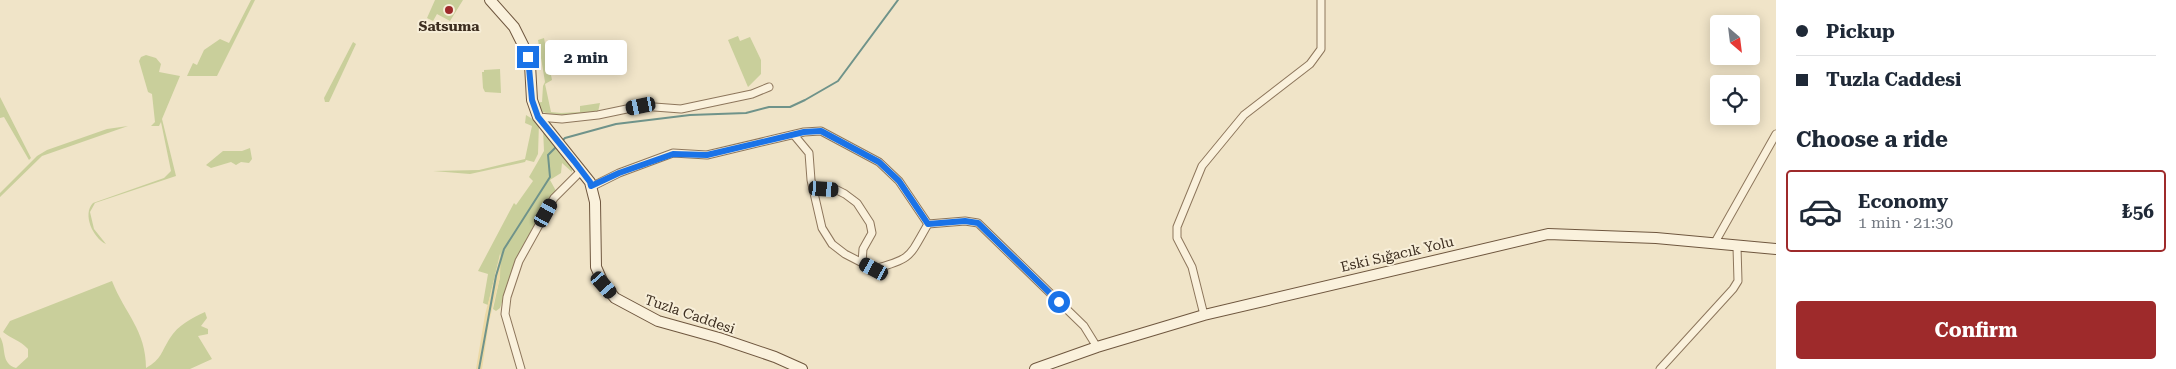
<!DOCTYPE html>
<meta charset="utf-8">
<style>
body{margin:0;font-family:"Roboto Serif",serif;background:#f6f6f7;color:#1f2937;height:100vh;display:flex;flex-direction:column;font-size:19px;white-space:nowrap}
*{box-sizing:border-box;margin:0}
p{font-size:16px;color:#747a83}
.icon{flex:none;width:28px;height:28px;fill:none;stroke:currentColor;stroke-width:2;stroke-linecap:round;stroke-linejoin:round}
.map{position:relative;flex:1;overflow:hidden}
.sheet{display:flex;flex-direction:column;background:#fff;width:400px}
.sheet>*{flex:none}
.guide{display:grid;align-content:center;height:110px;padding:0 20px;background:#fff}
.needle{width:32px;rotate:152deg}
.tools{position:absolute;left:1710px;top:15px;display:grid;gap:10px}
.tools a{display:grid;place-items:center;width:50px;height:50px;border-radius:5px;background:#fff;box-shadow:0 2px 12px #0003;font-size:25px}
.end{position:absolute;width:22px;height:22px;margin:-11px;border:6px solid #1a73e8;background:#fff;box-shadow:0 0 0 2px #fff}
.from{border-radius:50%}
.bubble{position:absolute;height:35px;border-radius:5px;background:#fff;box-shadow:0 2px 12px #0003;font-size:16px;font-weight:700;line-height:35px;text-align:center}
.car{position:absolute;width:15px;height:30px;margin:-15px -8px;border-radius:6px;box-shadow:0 0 4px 1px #0007;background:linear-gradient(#222 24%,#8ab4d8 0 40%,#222 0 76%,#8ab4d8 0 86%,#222 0)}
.guide b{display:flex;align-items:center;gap:18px;height:48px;font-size:19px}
.guide b+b{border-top:1px solid #e0e1e3}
.guide i{width:12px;height:12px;background:#1f2937}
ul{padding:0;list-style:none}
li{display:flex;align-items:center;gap:15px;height:82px;margin:0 10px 8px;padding:0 10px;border:2px solid transparent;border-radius:5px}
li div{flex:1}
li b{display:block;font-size:19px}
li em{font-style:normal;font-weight:700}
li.on{border-color:#9e2a2b}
li>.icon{width:45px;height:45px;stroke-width:1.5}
h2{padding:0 20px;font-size:22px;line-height:60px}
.primary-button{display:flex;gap:10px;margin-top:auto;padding:10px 20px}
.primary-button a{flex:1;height:58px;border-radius:5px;background:#9e2a2b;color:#fff;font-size:20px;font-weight:700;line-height:58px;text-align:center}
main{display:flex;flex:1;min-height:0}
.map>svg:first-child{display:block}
.green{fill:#c9cf9b}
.sand{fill:#ecd9a5}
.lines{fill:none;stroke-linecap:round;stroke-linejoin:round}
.stream{stroke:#6f938a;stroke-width:2}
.street-casing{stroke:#8d765c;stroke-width:9}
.secondary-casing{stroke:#6f573f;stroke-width:12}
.street{stroke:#faf1dc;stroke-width:7}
.secondary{stroke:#faf1dc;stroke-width:10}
.route{stroke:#1a73e8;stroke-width:6}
.poi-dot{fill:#9e2a2b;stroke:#f7eed8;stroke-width:2}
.labels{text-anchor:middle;stroke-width:4;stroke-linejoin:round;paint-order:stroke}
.poi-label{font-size:14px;font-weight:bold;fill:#3d2e20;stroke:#f7eed8}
.street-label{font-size:14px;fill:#3d2e20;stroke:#f7eed8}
</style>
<main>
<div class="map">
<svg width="1776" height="369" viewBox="0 0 1776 369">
<rect width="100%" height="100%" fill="#f0e4c8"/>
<g class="green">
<polygon points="251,0 255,0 217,76 187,76 193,63 197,65 204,50 220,39 229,43"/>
<polygon points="435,0 463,0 450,21 437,14 433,21 427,18"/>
<polygon points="738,36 740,41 750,37 761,60 761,74 748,87 728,40"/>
<polygon points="544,38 552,80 545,84 551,112 561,113 580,112 580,106 600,103 598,112 564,117 538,111 535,103 542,102 543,86 545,82 538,40"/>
<polygon points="353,42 356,44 329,102 325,102 324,98"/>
<path d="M146,55L156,58L161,64L159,72L180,76L162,119L176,176L95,203L90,212L94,229L106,244C93,238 82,214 93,203L164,178L171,171L161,122L159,126H151L155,122L152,94L148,92L139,61L141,57Z"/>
<polygon points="500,69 501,93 485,92 483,88 482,72 484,72 484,70"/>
<polygon points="0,97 31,158 29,160 4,117 0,118"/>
<polygon points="526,115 539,123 538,154 534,162 526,160 525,162 470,174 433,171 479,170 525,159 532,126 525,123"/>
<polygon points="128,126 42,156 0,197 0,193 37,156 47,150 107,129"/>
<polygon points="543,128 572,162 572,172 562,163 561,173 550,180 556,191 533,227 519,254 500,308 496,311 493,309 500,277 500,254 488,305 483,303 488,274 478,271 514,203 516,205 533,181 529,177 544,151"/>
<polygon points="250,148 252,159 249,163 241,162 236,165 231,162 211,168 206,165 223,151 242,151"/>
<path d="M112,281C125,314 146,330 146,368C162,359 161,352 170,338C178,325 192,318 205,312L207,318L201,326L208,329V334L198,336L212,359L190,369H0V337C7,348 0,363 16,368L28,357V349C20,340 11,339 3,332L10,321Z"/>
</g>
<polygon class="sand" points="501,252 500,277 489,322 482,369 476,369 485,315"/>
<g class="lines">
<g class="stream">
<polyline points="562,141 565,138 616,124 690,115 746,113 769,107 790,107 805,100 838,81 898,0"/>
<polyline points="479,369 496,276 504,249 550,177 548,155 557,146"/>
</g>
<g class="street-casing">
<g id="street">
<polyline points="538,117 562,119 598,115 641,106 681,109 752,94 769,87"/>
<path d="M794,135L809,153L811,180L822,228L832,244L845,254L874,269C912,259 909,257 928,224"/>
<polyline points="591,187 619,173 673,153 707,155 804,132 821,131 879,162 899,181 928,224 965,221 978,223 1084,326 1097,347"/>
<polyline points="813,188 835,189 845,194 857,203 870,223 872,233 863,249 862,263"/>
<polyline points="1714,244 1776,134"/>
<polyline points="1204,315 1192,267 1177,238 1177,227 1202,166 1244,115 1310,64 1321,49 1321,0"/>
<polyline points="521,369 505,314 507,297 519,261 554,198 581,171"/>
<polyline points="1660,369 1733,289 1738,281 1737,247"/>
</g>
</g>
<g class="secondary-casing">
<g id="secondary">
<polyline points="490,0 514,27 525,49 530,65 532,100 538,117 590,182 595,202 596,267 604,285 615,298 658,321 719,338 775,357 802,369"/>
<polyline points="1035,369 1097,347 1204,315 1548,234 1656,238 1776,249"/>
</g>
</g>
<use href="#street" class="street"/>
<use href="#secondary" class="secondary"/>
</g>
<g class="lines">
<polyline class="route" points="528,57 532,100 538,117 574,161 590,182 591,186 619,173 673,154 707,155 804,132 821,131 879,162 899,181 928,224 965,221 978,223 1059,302"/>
</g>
<circle class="poi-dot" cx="449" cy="10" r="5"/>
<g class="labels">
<g class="poi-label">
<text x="449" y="31">Satsuma</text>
</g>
<g class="street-label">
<text transform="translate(1397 254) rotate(-13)" y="5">Eski Sığacık Yolu</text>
<text transform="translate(690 314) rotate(19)" y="5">Tuzla Caddesi</text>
</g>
</g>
</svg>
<div class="tools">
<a><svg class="needle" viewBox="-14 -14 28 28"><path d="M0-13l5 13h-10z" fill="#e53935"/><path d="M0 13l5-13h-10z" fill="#747a83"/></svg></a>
<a><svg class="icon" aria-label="locate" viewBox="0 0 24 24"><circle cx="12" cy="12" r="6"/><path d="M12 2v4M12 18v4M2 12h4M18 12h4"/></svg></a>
</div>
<i class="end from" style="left:1059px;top:302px"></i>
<i class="end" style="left:528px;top:57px"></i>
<div class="bubble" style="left:545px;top:40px;width:82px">2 min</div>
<i class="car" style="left:641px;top:106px;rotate:258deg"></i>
<i class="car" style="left:824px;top:189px;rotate:94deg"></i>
<i class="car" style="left:546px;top:213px;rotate:29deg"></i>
<i class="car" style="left:874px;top:269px;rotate:298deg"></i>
<i class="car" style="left:604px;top:285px;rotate:139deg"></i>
</div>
<section class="sheet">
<div class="guide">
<b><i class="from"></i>Pickup</b>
<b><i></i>Tuzla Caddesi</b>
</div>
<h2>Choose a ride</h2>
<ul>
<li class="on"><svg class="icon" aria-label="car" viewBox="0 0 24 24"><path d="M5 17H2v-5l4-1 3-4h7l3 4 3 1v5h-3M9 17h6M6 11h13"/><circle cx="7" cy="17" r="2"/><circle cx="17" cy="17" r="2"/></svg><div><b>Economy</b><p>1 min · 21:30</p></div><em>₺56</em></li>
</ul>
<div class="primary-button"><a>Confirm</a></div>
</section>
</main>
